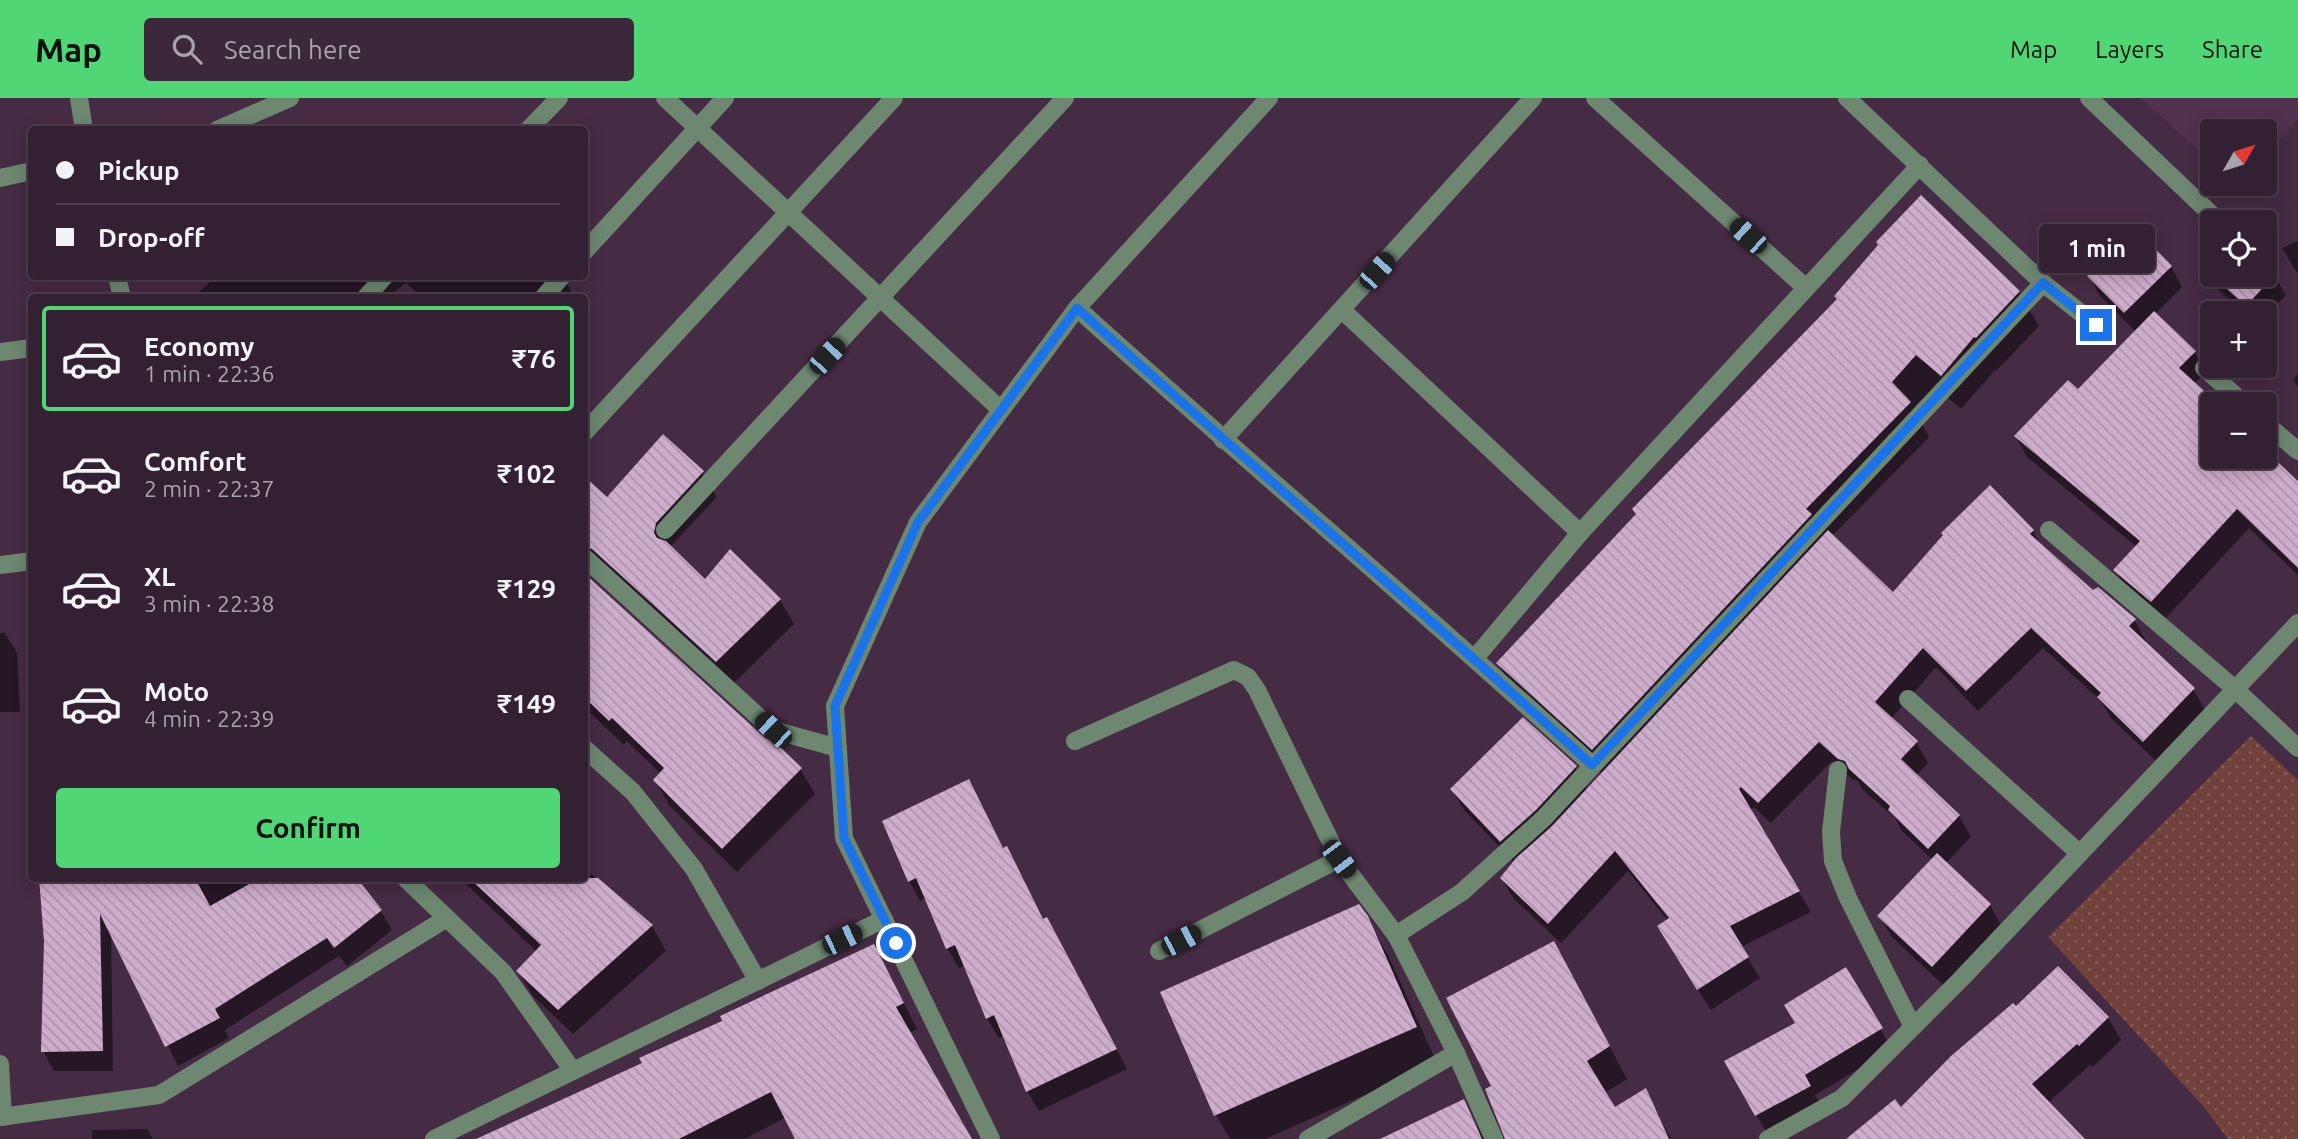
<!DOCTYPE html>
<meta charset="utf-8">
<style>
body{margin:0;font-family:Ubuntu,sans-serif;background:#3c283b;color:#f1f3f6;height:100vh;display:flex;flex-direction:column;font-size:26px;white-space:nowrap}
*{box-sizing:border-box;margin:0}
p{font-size:23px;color:#a9a3ac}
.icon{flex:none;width:38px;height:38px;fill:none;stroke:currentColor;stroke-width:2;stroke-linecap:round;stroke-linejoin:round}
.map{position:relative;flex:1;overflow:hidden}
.details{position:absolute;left:28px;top:196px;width:560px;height:588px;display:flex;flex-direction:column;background:#342033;border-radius:7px;box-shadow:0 4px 18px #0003,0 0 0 2px #4e3e4e}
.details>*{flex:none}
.guide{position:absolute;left:28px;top:28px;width:560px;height:154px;border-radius:7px;box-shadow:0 4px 18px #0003,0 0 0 2px #4e3e4e;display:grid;align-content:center;height:154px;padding:0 28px;background:#342033}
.needle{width:46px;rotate:51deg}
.controls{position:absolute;left:2200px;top:21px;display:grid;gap:14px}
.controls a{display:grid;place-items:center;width:77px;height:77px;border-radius:7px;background:#342033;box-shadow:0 4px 18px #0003,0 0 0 2px #4e3e4e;font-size:35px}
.end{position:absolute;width:32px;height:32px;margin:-16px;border:9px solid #1a73e8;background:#fff;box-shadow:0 0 0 4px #fff}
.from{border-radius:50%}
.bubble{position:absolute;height:49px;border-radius:7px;background:#342033;box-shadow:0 4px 18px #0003,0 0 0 2px #4e3e4e;font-size:23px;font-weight:700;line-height:49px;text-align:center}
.car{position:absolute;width:21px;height:42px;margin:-21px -10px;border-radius:9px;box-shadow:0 0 5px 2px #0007;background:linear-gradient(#222 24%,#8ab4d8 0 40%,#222 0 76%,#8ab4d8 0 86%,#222 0)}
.guide b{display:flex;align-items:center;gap:24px;height:66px;font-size:26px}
.guide b+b{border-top:2px solid #4e3e4e}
.guide i{width:18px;height:18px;background:#f1f3f6}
ul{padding:12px 0 0;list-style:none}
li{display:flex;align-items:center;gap:21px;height:105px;margin:0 14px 10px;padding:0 14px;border:4px solid transparent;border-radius:7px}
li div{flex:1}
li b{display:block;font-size:26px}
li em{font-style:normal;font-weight:700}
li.on{border-color:#50d674}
li>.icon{width:63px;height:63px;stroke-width:1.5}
.button{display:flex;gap:14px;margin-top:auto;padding:14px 28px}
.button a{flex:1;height:80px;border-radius:7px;background:#50d674;color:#111;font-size:28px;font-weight:700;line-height:80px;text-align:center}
header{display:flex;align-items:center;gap:42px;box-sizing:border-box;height:98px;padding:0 35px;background:#50d674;color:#111}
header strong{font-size:33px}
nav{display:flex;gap:38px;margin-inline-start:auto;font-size:24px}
.search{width:490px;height:63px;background:#3c283b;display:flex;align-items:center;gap:18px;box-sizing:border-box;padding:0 24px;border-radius:7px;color:#a9a3ac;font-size:26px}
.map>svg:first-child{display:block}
.built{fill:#533150}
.park{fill:url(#park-dots)}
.shadow{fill:#0007}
.building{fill:url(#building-back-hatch)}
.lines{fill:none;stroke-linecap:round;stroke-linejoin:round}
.minor{stroke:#6d8771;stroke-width:18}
.route{stroke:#1a73e8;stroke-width:9}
</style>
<header>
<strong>Map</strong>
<div class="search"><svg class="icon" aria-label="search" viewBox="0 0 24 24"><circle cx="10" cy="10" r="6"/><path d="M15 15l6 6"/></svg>Search here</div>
<nav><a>Map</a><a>Layers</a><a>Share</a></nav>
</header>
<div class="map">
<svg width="2298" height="1041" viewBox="0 0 2298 1041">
<defs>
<pattern id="park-dots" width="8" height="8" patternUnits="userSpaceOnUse" patternTransform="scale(1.75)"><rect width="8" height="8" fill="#71423b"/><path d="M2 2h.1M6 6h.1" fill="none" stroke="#865d58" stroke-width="1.8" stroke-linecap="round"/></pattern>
<pattern id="building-back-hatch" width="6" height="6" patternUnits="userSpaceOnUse" patternTransform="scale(1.75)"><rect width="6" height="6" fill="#ceaccb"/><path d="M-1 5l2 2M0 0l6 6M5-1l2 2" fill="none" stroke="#ad92ab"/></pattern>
</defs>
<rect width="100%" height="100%" fill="#462b44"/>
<polygon class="built" points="2141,0 2298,0 2298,21 2265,58 2264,33 2212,33 2212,65"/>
<polygon class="park" points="2251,638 2298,682 2298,1041 2228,1041 2203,1008 2048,839"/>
<g class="shadow">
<polygon points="2298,143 2298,176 2282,150"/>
<polygon points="2212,153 2212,177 2274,177 2286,197 2264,220 2264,215 2245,215 2212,186 2201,166"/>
<polygon points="2171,169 2182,189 2155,216 2194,254 2206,274 2194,286 2217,306 2212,306 2212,359 2264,359 2264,354 2298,382 2298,477 2249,430 2163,523 2127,492 2115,472 2137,449 2027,359 2016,339 2078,293 2136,234 2100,198 2089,178"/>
<polygon points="216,178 562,178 571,193 566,200 423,200 406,185 386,200 193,200"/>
<polygon points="2019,194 2039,228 1996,273 1995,272 1961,311 1936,290 1915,314 1929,339 1832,438 1893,496 2033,433 2041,448 2092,494 2134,522 2146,543 2145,545 2193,591 2205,612 2156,663 2111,620 2101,603 2043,550 1978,613 1936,569 1891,621 1916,644 1928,665 1916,678 1959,718 1971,739 1945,766 1990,807 2001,827 1944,888 1891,838 1880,818 1933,762 1902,733 1895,720 1863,692 1858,683 1852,681 1832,663 1771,725 1754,709 1750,712 1811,814 1741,849 1760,880 1711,912 1671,849 1668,823 1628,773 1561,845 1514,801 1502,781 1515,765 1464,712 1452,692 1575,669 1588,692 1603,676 1518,599 1498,565 1637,418"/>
<polygon points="2298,275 2298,290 2294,282"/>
<polygon points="702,375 717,399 670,449 705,483 780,502 794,526 731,588 590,475 588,479 764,642 800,671 815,696 737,774 669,707 655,682 661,676 627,643 624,647 584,609 584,380 607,401"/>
<polygon points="0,535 5,535 17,555 20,614 0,614"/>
<polygon points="884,724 1004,752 1043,822 1058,841 1127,971 1039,1013 1027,993 1004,938 999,940 987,921 965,867 959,870 947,850 926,800 920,803 909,783"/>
<polygon points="584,767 595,780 652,828 666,853 573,936 533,898 518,873 537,854 460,780 584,780"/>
<polygon points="41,780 355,780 381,813 392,832 347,868 339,858 225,932 229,940 178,968 111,834 113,973 54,973 43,953 45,843"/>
<polygon points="1366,819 1388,857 1437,965 1265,1041 1230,1041 1216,1017 1162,895"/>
<polygon points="2058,870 2108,920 2121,942 2093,969 2090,967 2048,1005 2083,1041 1849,1041 1901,1011 2016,911"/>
<polygon points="1846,872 1892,951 1815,997 1821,1008 1768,1037 1726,964 1797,926"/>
<polygon points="888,874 917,931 909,935 970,1041 797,1041 786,1019 745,1041 480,1041"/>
<polygon points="1572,878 1627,981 1605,995 1615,1011 1645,993 1671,1041 1506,1041 1493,989"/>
<polygon points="1463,1003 1484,1041 1384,1041"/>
<polygon points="147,1031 153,1041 92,1041 92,1032"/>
</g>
<g class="building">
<polygon points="1921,97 2020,193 1976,240 1974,239 1941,278 1916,257 1892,284 1911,304 1806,411 1812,416 1592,652 1496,565 1636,416 1632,411 1837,201 1834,198 1878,147 1876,144"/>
<polygon points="2135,130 2172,168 2124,215 2087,178"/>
<polygon points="2212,151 2212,177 2264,177 2264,166 2276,176 2246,208 2199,166"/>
<polygon points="2154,213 2196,253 2179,270 2219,306 2211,306 2212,359 2264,359 2264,351 2298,383 2298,470 2237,411 2151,504 2113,472 2140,443 2014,338 2068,282 2078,291"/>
<polygon points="663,336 704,373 656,425 654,435 657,440 666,443 705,481 730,451 781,501 716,564 592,451 584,448 584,378 607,399"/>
<polygon points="1990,387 2034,432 2030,436 2093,492 2098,489 2136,521 2129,528 2195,590 2143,644 2097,599 2101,595 2031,530 1966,593 1923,550 1875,604 1918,643 1901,661 1960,717 1928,751 1888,712 1890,708 1849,671 1845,663 1838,661 1819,644 1758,705 1741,689 1739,691 1800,793 1730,828 1749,859 1697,892 1657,828 1669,820 1615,753 1548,826 1500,780 1516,760 1552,728 1828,432 1893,494 1943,437 1941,435"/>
<polygon points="584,475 765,640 776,645 802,670 722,751 653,682 664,670 612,620 609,623 584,599"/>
<polygon points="1523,619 1577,668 1536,712 1500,744 1450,691"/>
<polygon points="969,681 1003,750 1007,748 1043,821 1047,819 1117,951 1026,994 994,917 986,921 955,847 946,851 916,780 908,784 882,723"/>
<polygon points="1937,755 1991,806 1932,869 1877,818"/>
<polygon points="39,780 195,780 210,808 260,780 357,780 382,812 334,850 327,840 215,911 220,920 165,949 100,816 103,953 41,954 44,843"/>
<polygon points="469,780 598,780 653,827 558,912 516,873 541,847"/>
<polygon points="1359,806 1368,818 1417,929 1214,1018 1160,894"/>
<polygon points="1554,843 1610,948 1587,963 1615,1009 1646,990 1669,1041 1505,1041 1485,991 1491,988 1446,900"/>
<polygon points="874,846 904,905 896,909 972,1041 795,1041 771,994 679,1041 476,1041 642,965 639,960 722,923 720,918"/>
<polygon points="2058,868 2109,919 2079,948 2077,946 2032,986 2085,1041 1846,1041 1895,1001 1901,1009 1951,958 2013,905 2016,908"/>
<polygon points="1846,869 1883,930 1805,977 1811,988 1755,1018 1724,963 1795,925 1784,907"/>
<polygon points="1464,1001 1482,1041 1380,1041"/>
</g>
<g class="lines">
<g class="minor">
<polyline points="79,0 84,32"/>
<polyline points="665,0 1001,312"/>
<polyline points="1595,0 1806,190"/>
<polyline points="1847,0 2043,185 2096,227"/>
<polyline points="2089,0 2211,116"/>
<polyline points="217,32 290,0"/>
<polyline points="528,32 559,0"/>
<polyline points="0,80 32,73"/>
<polyline points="584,154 725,0"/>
<polyline points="117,178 122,200"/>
<polyline points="365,200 385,178"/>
<polyline points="543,200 562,178"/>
<path d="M1077,210C1247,364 1423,512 1592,667"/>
<polyline points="1342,212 1580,435"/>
<polyline points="0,254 32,250"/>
<polyline points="2204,270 2245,306"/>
<polyline points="2264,324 2298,353"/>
<polyline points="584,335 894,0"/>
<polyline points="1223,342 1533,0"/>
<polyline points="665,432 1065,0"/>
<polyline points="2049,432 2235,591 2298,650"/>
<polyline points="584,459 773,632 838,650"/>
<polyline points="0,467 32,463"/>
<polyline points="1475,560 1580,435 1920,67"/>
<polyline points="1908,601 2079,755"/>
<polyline points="1075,643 1234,572 1248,579 1257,592 1339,761 1396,837 1456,955 1494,1041"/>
<polyline points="584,650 633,694 694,771 758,883"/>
<polyline points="1838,672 1831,734 1833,763 1848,800 1913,929"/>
<polyline points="405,780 503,874 573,973"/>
<polyline points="1396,837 1462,794 1544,720 2043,185"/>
<polyline points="1159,853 1339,761"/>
<polyline points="0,966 3,1019"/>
<polyline points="0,1019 159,997 447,820"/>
<polyline points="434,1041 884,821"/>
<polyline points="991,1041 844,740 835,608 918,424 1077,210 1269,0"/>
<polyline points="1308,1041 1456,955"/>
<polyline points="1768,1041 1842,1000 1961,881 2298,525"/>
</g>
</g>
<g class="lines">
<path class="route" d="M896,845L844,740L835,608L918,424L1077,210C1247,365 1422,512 1592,667L2043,185L2096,227"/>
</g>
</svg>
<div class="controls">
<a><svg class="needle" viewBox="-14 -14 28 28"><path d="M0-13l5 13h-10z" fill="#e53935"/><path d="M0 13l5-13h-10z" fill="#a9a3ac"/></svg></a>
<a><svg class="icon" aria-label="locate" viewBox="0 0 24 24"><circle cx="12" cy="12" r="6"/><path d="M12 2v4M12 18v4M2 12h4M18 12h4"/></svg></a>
<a>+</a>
<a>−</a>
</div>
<i class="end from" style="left:896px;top:845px"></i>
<i class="end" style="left:2096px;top:227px"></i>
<div class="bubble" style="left:2039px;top:126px;width:116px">1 min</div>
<i class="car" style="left:1748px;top:138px;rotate:312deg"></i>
<i class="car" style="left:1377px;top:173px;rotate:42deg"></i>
<i class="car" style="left:827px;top:258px;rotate:43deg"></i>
<i class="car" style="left:773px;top:632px;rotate:313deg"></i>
<i class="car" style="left:1339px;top:761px;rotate:143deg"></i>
<i class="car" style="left:842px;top:841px;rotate:64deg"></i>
<i class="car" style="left:1181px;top:842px;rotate:63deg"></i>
<div class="guide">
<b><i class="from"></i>Pickup</b>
<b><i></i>Drop-off</b>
</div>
<section class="details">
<ul>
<li class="on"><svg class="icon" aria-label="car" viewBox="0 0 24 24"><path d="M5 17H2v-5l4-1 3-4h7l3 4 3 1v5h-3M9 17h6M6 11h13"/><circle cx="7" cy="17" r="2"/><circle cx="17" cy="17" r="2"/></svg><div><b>Economy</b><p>1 min · 22:36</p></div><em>₹76</em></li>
<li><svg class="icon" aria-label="car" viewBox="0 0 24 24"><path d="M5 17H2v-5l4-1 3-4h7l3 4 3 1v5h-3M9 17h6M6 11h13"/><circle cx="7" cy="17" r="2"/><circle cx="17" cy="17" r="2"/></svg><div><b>Comfort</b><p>2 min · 22:37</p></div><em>₹102</em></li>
<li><svg class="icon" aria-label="car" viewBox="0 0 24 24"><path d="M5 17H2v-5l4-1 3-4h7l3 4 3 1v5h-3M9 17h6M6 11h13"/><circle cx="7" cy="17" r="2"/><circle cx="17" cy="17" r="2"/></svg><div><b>XL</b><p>3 min · 22:38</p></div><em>₹129</em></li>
<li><svg class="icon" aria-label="car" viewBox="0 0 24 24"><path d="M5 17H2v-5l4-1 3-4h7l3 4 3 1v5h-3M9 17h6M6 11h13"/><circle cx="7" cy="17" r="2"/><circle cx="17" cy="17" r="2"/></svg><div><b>Moto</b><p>4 min · 22:39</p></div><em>₹149</em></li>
</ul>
<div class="button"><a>Confirm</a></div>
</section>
</div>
